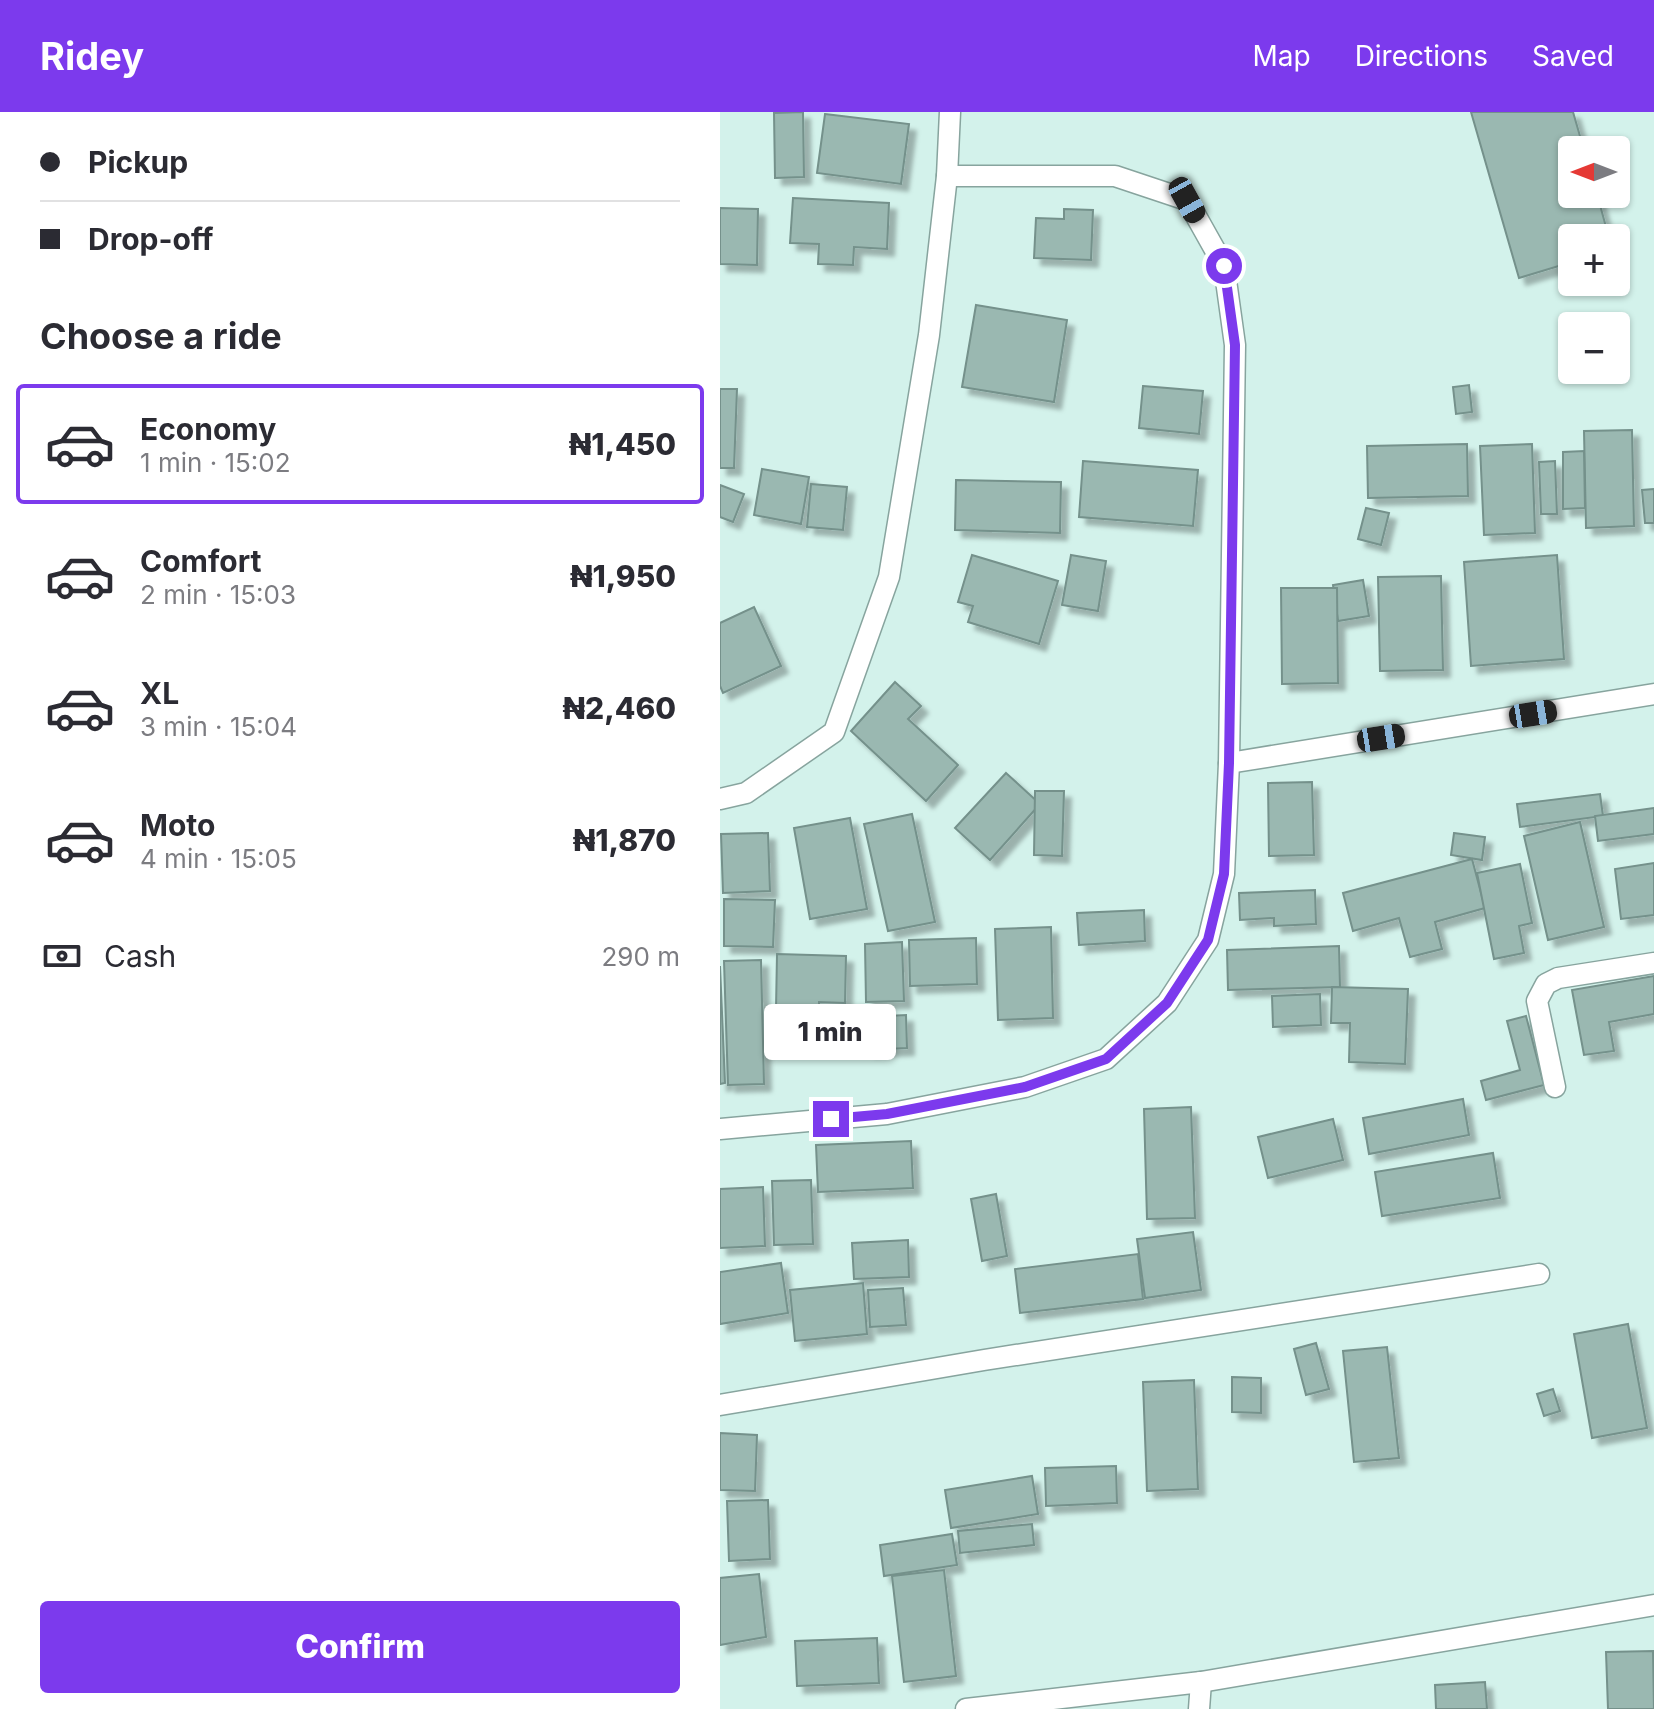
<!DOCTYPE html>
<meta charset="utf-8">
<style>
body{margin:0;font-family:Inter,sans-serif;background:#f7f7f7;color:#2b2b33;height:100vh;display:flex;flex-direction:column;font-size:30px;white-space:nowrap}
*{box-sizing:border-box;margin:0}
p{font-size:26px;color:#7c7c81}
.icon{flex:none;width:44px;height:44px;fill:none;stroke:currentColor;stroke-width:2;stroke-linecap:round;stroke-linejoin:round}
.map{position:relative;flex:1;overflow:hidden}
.sheet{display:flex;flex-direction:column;background:#fff;width:720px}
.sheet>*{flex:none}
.banner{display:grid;align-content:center;height:176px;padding:0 40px;background:#fff}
.needle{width:52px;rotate:270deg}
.controls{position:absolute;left:838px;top:24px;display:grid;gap:16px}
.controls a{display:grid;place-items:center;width:72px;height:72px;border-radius:8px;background:#fff;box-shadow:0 2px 6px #0004;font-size:40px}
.end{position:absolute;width:36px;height:36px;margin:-18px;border:10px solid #7c3aed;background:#fff;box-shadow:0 0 0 4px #fff}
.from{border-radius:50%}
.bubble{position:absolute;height:56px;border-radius:8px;background:#fff;box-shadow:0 2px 6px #0004;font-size:26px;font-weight:800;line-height:56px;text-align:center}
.car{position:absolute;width:24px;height:48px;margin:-24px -12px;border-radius:10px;box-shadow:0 0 6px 2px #0007;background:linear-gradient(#222 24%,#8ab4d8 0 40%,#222 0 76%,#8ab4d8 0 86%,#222 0)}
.banner b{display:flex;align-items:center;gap:28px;height:76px;font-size:30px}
.banner b+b{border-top:2px solid #e1e1e2}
.banner i{width:20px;height:20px;background:#2b2b33}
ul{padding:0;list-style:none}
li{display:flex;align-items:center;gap:24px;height:120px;margin:0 16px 12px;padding:0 24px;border:4px solid transparent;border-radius:8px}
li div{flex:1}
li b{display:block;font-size:30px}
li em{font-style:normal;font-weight:800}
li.active{border-color:#7c3aed}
li>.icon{width:72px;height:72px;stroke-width:1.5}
h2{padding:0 40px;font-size:36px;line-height:96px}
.pay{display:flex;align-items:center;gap:20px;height:88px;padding:0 40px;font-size:30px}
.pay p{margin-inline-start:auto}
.primary-button{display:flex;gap:16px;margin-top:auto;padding:16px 40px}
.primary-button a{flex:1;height:92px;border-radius:8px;background:#7c3aed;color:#fff;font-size:32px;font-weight:800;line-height:92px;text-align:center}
header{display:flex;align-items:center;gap:48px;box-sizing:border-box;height:112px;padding:0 40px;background:#7c3aed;color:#fff}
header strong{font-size:38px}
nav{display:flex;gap:44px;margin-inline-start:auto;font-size:28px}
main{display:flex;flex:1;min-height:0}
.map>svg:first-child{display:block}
.building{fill:#9ab8b1;stroke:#74918b;stroke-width:2;filter:url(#shadow)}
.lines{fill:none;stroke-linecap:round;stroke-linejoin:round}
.street-casing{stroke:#87a49e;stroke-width:23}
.street{stroke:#fff;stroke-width:20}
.route{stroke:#7c3aed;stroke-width:10}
</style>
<header>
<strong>Ridey</strong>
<nav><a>Map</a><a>Directions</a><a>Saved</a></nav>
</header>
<main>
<section class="sheet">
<div class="banner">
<b><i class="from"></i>Pickup</b>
<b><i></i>Drop-off</b>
</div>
<h2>Choose a ride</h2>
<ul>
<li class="active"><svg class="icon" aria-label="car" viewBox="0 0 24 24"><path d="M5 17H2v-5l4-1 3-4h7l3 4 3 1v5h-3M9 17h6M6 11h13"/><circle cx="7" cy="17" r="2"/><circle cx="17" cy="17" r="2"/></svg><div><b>Economy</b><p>1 min · 15:02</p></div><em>₦1,450</em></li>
<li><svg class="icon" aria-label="car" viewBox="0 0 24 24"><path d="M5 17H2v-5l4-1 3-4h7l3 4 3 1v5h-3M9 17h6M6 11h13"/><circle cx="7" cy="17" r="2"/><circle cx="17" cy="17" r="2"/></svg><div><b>Comfort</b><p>2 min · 15:03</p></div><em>₦1,950</em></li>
<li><svg class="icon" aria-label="car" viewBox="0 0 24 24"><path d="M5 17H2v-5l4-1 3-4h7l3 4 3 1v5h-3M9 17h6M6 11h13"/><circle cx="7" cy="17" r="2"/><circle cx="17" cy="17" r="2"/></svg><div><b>XL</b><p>3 min · 15:04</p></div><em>₦2,460</em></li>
<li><svg class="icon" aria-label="car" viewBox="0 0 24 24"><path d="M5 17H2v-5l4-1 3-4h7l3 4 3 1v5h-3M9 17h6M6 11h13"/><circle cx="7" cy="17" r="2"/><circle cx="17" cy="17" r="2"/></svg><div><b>Moto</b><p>4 min · 15:05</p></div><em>₦1,870</em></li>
</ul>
<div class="pay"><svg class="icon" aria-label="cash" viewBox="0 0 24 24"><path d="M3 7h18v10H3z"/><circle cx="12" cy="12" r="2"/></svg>Cash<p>290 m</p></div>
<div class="primary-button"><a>Confirm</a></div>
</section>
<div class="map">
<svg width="934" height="1597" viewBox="0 0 934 1597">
<defs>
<filter id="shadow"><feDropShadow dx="7" dy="7" stdDeviation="2" flood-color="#0004"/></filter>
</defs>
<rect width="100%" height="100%" fill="#d3f2eb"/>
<g class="building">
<polygon points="83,0 84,65 55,66 54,1"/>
<polygon points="751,0 853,0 864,38 852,38 852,82 877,82 889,126 852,126 852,150 799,166"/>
<polygon points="105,2 189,12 181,72 97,61"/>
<polygon points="73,86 169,91 167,137 134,135 133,153 98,152 99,132 70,131"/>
<polygon points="0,96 38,97 37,153 0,152"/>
<polygon points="344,97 373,98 371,148 314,146 316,106 344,107"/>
<polygon points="256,193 347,208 334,290 242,275"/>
<polygon points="749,273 752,300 736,302 733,275"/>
<polygon points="423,274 483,279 479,322 419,316"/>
<polygon points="0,277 17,277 14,356 0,356"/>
<polygon points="912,318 914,414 866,416 864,319"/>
<polygon points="747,332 748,384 648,386 647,334"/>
<polygon points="812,332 815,421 764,423 760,334"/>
<polygon points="864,339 865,396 843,397 843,340"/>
<polygon points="363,349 478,358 473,414 359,405"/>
<polygon points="835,349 837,402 821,402 819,350"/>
<polygon points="42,357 89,365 81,412 34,403"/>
<polygon points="236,368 341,370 340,421 235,418"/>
<polygon points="91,372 127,375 123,418 87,415"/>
<polygon points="0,373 24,382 13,410 0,405"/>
<polygon points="934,377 934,411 925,411 922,378"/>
<polygon points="646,396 669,401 661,433 638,427"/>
<polygon points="252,443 338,469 319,532 248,510 253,494 238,490"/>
<polygon points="351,443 386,449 378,499 342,493"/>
<polygon points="837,443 844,547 751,554 744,450"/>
<polygon points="721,464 723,558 660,559 658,465"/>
<polygon points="643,468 649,504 618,509 613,473"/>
<polygon points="561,476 617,476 618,571 562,572"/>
<polygon points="34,495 61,554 3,581 0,574 0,511"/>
<polygon points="175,570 201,594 188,607 238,653 206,689 131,619"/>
<polygon points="286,661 320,692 270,748 235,716"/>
<polygon points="592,670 594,743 549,744 548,671"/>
<polygon points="315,679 344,679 342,744 314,743"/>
<polygon points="880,682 883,704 800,715 797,692"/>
<polygon points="934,696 934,722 878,729 875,704"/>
<polygon points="192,702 215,810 168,819 144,712"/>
<polygon points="130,706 147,797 90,807 74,716"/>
<polygon points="860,710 884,815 828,828 804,724"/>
<polygon points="48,721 50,779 3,781 1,722"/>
<polygon points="734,721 765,725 762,748 731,743"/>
<polygon points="752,747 765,796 715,810 722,837 690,845 679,806 633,819 623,781"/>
<polygon points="934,751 934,803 901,807 895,757"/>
<polygon points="800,752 812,811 799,814 804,841 774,847 757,761"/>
<polygon points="595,778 596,812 554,814 554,806 520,808 519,781"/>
<polygon points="4,787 55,788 53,835 4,834"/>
<polygon points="424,798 425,829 359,833 357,801"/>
<polygon points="331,815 333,906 278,908 275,817"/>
<polygon points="256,826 257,872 190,874 189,828"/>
<polygon points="182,830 184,889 146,890 145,832"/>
<polygon points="619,834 620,875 508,878 507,838"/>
<polygon points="57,842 126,844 125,891 99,890 99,898 56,897"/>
<polygon points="41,848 44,972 8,973 4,849"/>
<polygon points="0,854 5,971 0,972"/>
<polygon points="934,864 934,902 889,910 894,939 864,943 852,878"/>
<polygon points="612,875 688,877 685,952 629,950 630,911 611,911"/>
<polygon points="600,882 601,913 553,915 552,884"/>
<polygon points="186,903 187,936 148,938 146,905"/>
<polygon points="806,904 824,973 766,988 761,969 800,958 787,909"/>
<polygon points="743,987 749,1023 649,1042 643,1006"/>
<polygon points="471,995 475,1106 427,1107 424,997"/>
<polygon points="613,1007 623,1048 548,1066 538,1025"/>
<polygon points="191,1029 193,1076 98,1080 96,1033"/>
<polygon points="773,1041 780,1086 662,1104 655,1060"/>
<polygon points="91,1068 93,1132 54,1133 52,1069"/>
<polygon points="43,1075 45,1134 0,1136 0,1077"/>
<polygon points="276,1082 287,1144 262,1149 251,1087"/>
<polygon points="473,1120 481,1178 425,1186 417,1127"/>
<polygon points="188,1128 189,1165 134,1167 132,1131"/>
<polygon points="418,1142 423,1187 300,1201 295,1157"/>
<polygon points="61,1151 68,1201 0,1212 0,1160"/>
<polygon points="143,1171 147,1222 75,1229 70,1178"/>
<polygon points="183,1176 186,1213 150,1215 148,1178"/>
<polygon points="908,1212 927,1316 872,1326 854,1222"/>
<polygon points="596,1231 609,1277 586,1283 574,1237"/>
<polygon points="667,1235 679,1346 634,1350 623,1239"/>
<polygon points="512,1265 541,1266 541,1301 512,1300"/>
<polygon points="474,1268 478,1377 427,1379 423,1270"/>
<polygon points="833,1277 840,1299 824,1304 817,1282"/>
<polygon points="0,1321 37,1323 35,1379 0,1378"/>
<polygon points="396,1354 397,1391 326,1394 325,1356"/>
<polygon points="312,1364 318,1402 231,1416 225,1378"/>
<polygon points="48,1388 50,1447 9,1449 7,1389"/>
<polygon points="312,1412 314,1433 240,1441 238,1419"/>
<polygon points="232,1422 237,1453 164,1464 160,1433"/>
<polygon points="224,1458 236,1564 184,1570 172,1464"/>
<polygon points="39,1462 46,1525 0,1533 0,1466"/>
<polygon points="157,1526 159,1571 77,1574 75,1529"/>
<polygon points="933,1539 934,1597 888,1597 886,1540"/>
<polygon points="765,1570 767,1597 716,1597 715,1573"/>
</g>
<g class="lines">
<g class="street-casing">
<g id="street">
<polyline points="509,651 934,582"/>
<polyline points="0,687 26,681 114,620 169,465 209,223 227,64 230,0"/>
<polyline points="835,975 817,889 826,872 838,866 934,851"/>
<polyline points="0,1017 167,1002 305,975 386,947 447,891 488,828 504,762 509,651 515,233 504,154 467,88 395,64 227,64"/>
<polyline points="0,1293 264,1248 819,1162"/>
<polyline points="246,1597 481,1570 934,1493"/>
<polyline points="479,1597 481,1570"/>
</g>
</g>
<use href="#street" class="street"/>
</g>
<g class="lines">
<polyline class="route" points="111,1007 167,1002 305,975 386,947 447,891 488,828 504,762 509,651 515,233 504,154"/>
</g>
</svg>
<div class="controls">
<a><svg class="needle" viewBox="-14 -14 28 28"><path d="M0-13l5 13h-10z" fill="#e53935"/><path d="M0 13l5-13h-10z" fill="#7c7c81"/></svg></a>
<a>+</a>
<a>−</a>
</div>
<i class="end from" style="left:504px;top:154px"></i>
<i class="end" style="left:111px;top:1007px"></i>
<div class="bubble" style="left:44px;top:892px;width:132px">1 min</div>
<i class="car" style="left:467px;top:88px;rotate:151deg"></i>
<i class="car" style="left:813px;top:602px;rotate:81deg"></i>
<i class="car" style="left:661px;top:626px;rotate:81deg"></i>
</div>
</main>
